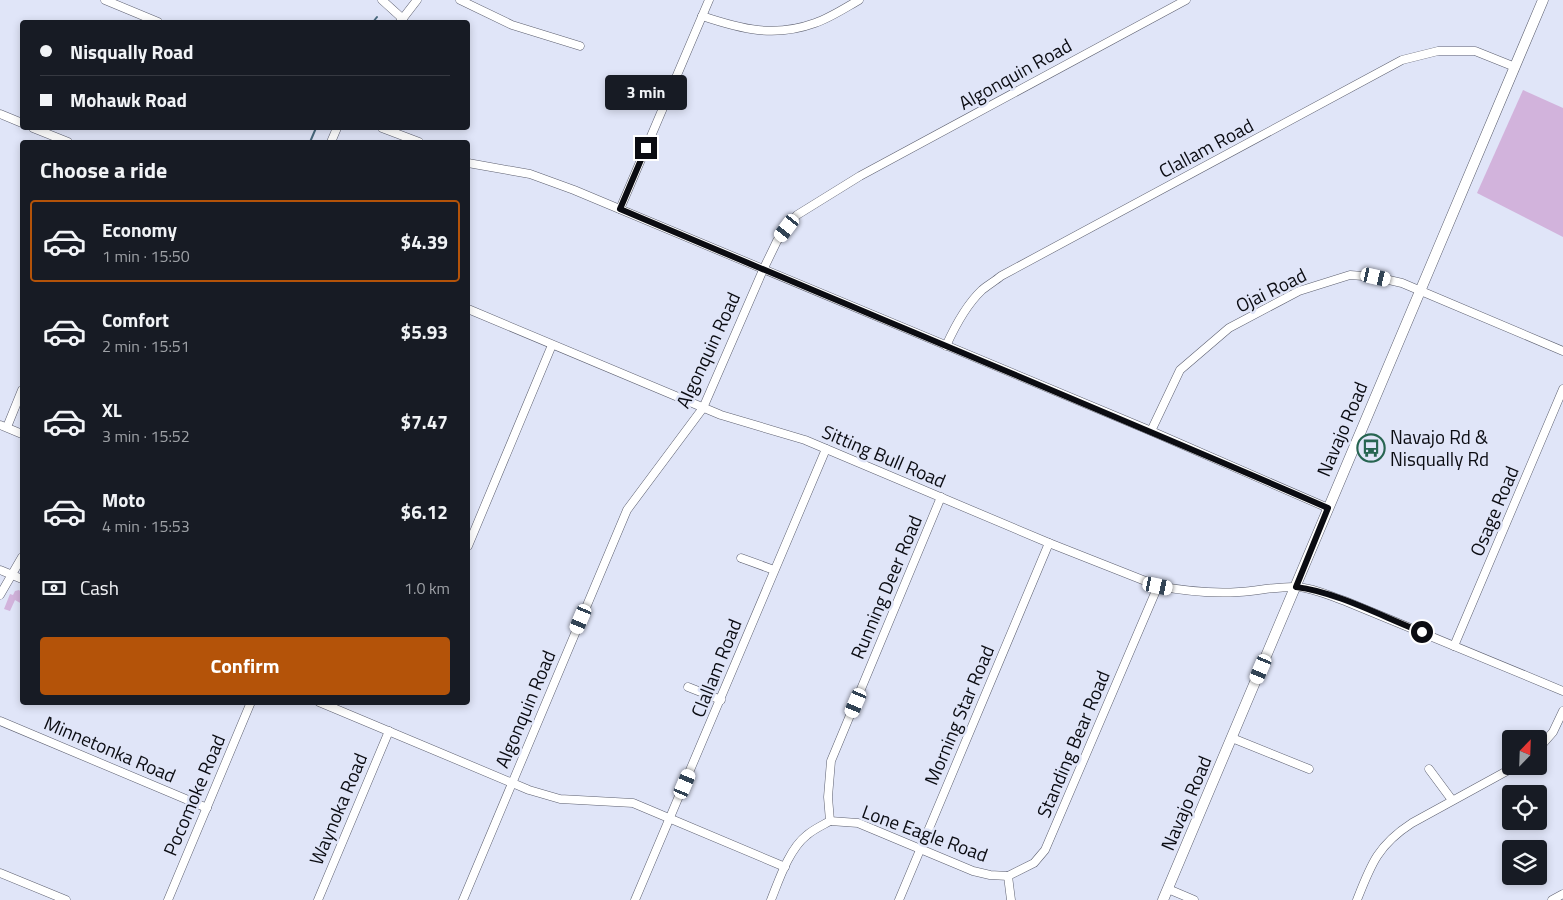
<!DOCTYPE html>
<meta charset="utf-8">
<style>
body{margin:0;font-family:"Titillium Web",sans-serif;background:#20242c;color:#f1f3f6;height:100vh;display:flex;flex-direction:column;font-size:19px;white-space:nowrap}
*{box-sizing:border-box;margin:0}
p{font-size:16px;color:#9ea1a6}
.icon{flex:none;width:28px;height:28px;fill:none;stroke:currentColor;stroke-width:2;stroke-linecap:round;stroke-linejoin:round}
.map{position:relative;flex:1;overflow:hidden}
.panel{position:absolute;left:20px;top:140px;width:450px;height:565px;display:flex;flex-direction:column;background:#171b24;border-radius:5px;box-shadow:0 2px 8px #0003}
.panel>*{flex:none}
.banner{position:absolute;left:20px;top:20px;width:450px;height:110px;border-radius:5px;box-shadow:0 2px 8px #0003;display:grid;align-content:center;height:110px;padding:0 20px;background:#171b24}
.needle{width:32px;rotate:23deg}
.buttons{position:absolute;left:1502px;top:730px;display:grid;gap:10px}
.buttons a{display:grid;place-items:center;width:45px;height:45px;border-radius:5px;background:#171b24;box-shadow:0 2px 8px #0003;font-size:25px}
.end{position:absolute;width:22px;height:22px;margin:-11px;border:6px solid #0b0c12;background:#fff;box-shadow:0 0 0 2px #fff}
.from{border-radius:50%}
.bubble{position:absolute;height:35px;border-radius:5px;background:#171b24;box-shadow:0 2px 8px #0003;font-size:16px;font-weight:700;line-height:35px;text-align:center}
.car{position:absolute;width:15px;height:30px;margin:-15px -8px;border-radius:6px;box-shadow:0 0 4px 1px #0007;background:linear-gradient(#fff 24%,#345 0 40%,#fff 0 76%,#345 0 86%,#fff 0)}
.banner b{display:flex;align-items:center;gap:18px;height:48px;font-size:19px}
.banner b+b{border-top:1px solid #363941}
.banner i{width:12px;height:12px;background:#f1f3f6}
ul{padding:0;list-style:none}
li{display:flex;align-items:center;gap:15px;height:82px;margin:0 10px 8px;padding:0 10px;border:2px solid transparent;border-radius:5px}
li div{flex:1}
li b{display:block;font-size:19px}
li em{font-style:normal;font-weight:700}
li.on{border-color:#b45309}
li>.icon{width:45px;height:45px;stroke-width:1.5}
h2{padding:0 20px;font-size:22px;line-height:60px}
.pay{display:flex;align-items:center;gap:12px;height:55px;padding:0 20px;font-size:19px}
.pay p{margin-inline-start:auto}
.action{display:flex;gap:10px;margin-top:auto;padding:10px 20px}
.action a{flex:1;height:58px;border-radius:5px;background:#b45309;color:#fff;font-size:20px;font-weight:700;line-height:58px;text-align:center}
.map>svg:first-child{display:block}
.green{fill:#d2b3dc}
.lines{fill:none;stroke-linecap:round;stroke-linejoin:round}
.stream{stroke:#486a7f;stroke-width:2}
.minor-casing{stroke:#5c5f6f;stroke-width:9}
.major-casing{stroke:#5c5f6f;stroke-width:11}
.minor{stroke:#fff;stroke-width:8}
.major{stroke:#fff;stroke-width:10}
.route{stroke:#0b0c12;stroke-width:6}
.labels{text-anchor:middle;stroke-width:5;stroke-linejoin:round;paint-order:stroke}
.street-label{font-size:19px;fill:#0b0c12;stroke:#e0e5f8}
.poi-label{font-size:19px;fill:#0b0c12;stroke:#e0e5f8;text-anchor:start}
</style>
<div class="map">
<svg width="1563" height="900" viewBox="0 0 1563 900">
<rect width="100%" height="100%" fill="#e0e5f8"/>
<g class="green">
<polygon points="1523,90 1563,108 1563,237 1477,193"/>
<polygon points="19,590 22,593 22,604 15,600 10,611 4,609 10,594 13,595 15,591"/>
</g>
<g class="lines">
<g class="stream">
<polyline points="373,22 377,17"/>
<polyline points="310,142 316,128"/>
</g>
<g class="minor-casing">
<g id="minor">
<polyline points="105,0 158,22"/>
<polyline points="382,0 403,19"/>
<polyline points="460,0 512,25 580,46"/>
<path d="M702,16C741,29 774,38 815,23C830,18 845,8 859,0"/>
<polyline points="400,22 417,0"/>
<polyline points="0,114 22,123"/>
<polyline points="33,128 68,142"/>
<polyline points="382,128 419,142"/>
<polyline points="331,142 337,128"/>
<polyline points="468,163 530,174 574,190 1151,431 1328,508"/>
<polyline points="620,209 709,0"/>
<path d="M468,309L721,415L805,440L1049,543L1158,586C1185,591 1211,594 1239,592C1258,591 1278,586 1297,587C1314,588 1330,596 1345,601L1563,691"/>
<path d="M946,346C955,326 966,305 982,290C988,285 995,281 1001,276L1402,60L1438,51H1475L1515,67"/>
<polyline points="0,425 22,434"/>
<polyline points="7,427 22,390"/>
<polyline points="1151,431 1180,370 1229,328 1299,291 1350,275 1376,277 1402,283 1563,351"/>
<polyline points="468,546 552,345"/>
<polyline points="741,558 774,570"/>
<polyline points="0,570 22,579"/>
<polyline points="0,595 22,557"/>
<polyline points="1454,646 1563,389"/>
<polyline points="688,687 721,700"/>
<polyline points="319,702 529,790 560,799 633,803 785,867"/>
<polyline points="0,721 207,808"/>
<polyline points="1232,738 1309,769"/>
<polyline points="1539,748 1553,732 1563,711"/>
<polyline points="1429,769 1452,800"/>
<polyline points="830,821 828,797 831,761 941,497"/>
<polyline points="830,821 858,823 973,871 990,875 1008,876"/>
<polyline points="0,873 66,900"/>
<polyline points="1008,876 1034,863 1045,850 1158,586"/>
<polyline points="1008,876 1011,900"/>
<polyline points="1168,889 1194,900"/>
<polyline points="168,900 251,702"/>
<polyline points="318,900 389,731"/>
<polyline points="463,900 627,510 703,408 763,270 777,241 797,215 860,176 1186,0"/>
<polyline points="635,900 826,449"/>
<path d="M771,900C779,880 789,849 807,835C814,829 823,825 830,821"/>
<polyline points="899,900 1049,543"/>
<path d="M1357,900C1371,864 1378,845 1412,823L1516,766"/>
<polyline points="1552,900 1563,894"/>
</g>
</g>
<g class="major-casing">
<polyline id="major" points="1163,900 1543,0"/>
</g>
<use href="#minor" class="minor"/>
<use href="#major" class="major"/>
</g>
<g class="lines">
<path class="route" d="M646,148L620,209C856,309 1093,406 1328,508L1296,587C1337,592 1383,617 1422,632"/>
</g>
<defs>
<g id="bus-ring" transform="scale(1.4375)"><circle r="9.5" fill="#e0e5f8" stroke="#276551" stroke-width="1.5"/><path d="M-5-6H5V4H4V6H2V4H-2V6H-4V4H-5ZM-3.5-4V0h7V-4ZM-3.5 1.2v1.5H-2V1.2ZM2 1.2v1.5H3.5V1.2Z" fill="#276551"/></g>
</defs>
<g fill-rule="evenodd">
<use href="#bus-ring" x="1371" y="448"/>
</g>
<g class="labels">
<g class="street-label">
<text transform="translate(1015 74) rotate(-29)" y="7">Algonquin Road</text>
<text transform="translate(1206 148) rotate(-28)" y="7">Clallam Road</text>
<text transform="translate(1271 290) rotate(-26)" y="7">Ojai Road</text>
<text transform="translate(708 350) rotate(-65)" y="7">Algonquin Road</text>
<text transform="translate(1342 429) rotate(-67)" y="7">Navajo Road</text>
<text transform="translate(884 456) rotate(23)" y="7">Sitting Bull Road</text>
<text transform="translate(1494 511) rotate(-67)" y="7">Osage Road</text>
<text transform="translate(886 587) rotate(-67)" y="7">Running Deer Road</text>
<text transform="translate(716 668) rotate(-68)" y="7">Clallam Road</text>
<text transform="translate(525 709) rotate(-67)" y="7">Algonquin Road</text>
<text transform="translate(959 715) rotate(-67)" y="7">Morning Star Road</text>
<text transform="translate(1073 744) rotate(-67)" y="7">Standing Bear Road</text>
<text transform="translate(110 749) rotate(23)" y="7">Minnetonka Road</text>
<text transform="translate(194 795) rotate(-67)" y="7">Pocomoke Road</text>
<text transform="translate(1186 803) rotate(-67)" y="7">Navajo Road</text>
<text transform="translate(338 809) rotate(-67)" y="7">Waynoka Road</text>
<text transform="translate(925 833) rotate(20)" y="7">Lone Eagle Road</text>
</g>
<g class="poi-label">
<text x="1390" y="444">Navajo Rd &amp;<tspan x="1390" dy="22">Nisqually Rd</tspan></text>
</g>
</g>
</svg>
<div class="buttons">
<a><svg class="needle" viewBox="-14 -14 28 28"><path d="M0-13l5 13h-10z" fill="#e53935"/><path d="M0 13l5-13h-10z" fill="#9ea1a6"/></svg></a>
<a><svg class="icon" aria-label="locate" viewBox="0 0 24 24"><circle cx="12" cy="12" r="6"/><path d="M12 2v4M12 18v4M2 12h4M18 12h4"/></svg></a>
<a><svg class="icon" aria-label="layers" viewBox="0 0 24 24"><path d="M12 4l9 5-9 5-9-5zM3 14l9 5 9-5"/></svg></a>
</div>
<i class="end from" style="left:1422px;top:632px"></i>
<i class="end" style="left:646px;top:148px"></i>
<div class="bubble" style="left:605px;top:75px;width:82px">3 min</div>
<i class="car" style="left:787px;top:228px;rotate:217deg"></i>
<i class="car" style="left:1376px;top:277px;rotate:103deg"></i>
<i class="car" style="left:1158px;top:586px;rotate:102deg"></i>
<i class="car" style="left:581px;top:619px;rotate:203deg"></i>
<i class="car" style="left:1261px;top:669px;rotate:203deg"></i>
<i class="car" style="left:856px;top:703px;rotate:203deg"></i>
<i class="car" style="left:685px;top:784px;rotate:23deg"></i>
<div class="banner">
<b><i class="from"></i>Nisqually Road</b>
<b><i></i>Mohawk Road</b>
</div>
<section class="panel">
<h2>Choose a ride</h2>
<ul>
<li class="on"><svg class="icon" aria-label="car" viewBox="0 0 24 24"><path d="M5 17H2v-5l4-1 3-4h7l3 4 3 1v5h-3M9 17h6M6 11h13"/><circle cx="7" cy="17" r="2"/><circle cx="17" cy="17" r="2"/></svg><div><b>Economy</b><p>1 min · 15:50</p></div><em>$4.39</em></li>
<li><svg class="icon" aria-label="car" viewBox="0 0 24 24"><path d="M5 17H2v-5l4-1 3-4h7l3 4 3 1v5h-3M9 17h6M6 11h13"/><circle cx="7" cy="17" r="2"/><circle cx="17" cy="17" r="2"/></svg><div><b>Comfort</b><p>2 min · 15:51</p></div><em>$5.93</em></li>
<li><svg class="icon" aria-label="car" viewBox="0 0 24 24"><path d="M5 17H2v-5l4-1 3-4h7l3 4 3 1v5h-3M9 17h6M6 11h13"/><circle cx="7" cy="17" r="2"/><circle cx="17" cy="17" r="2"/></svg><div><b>XL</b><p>3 min · 15:52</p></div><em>$7.47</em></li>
<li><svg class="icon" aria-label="car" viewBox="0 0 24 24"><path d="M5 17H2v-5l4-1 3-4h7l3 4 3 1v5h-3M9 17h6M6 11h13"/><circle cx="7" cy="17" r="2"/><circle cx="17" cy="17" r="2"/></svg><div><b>Moto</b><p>4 min · 15:53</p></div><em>$6.12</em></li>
</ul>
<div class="pay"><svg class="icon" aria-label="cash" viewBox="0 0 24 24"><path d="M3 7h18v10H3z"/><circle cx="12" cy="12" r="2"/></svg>Cash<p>1.0 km</p></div>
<div class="action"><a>Confirm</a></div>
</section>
</div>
